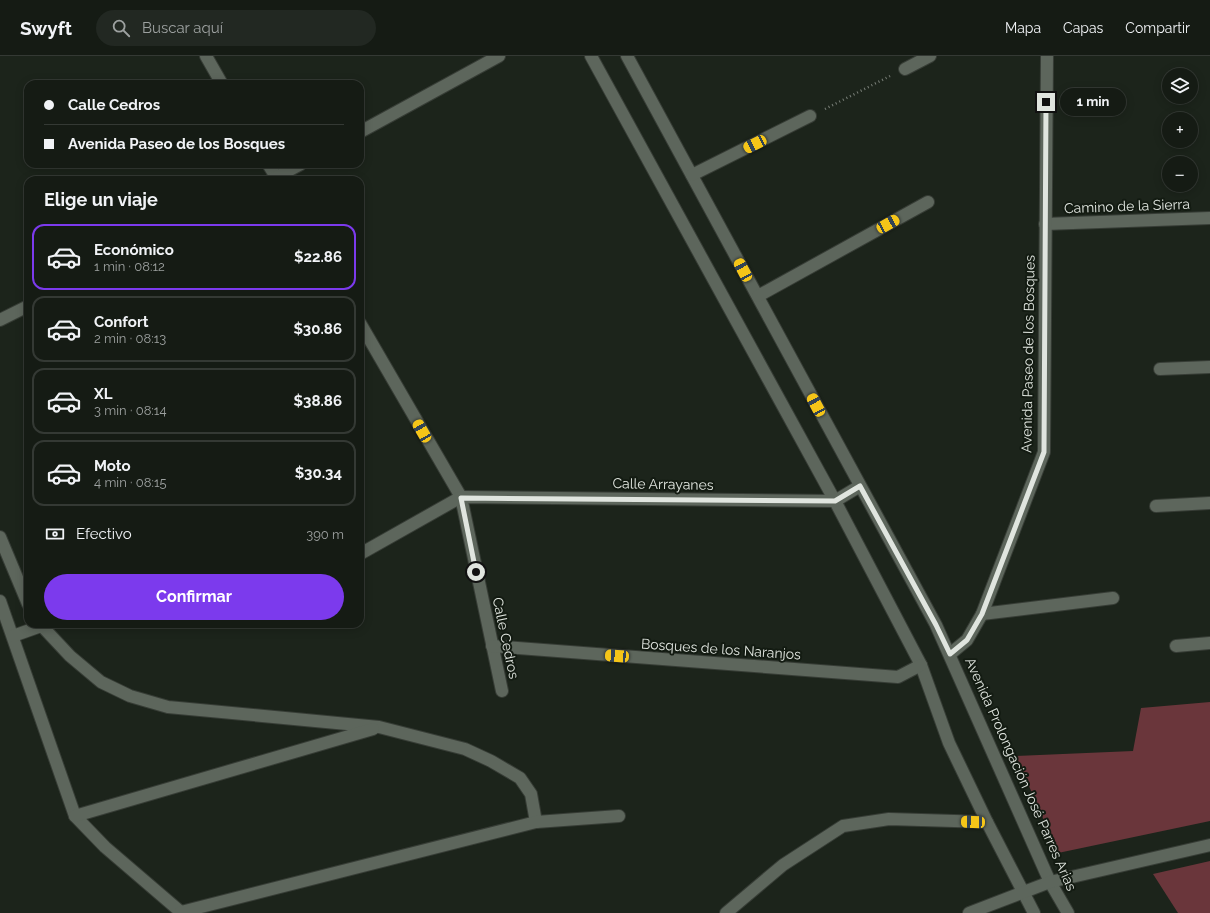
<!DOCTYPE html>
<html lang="es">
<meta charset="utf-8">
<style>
body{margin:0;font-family:Raleway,sans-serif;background:#222822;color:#f1f3f6;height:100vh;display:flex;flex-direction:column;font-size:15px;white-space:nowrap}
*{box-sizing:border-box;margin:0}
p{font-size:13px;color:#9da1a0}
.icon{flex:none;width:22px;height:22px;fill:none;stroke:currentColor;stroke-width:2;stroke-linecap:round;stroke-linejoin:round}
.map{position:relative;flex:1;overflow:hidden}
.details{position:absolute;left:24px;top:120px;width:340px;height:452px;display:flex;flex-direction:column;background:#151b14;border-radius:12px;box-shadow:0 2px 10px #0003,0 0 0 1px #343934}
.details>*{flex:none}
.banner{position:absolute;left:24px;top:24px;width:340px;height:88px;border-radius:12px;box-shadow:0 2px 10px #0003,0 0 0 1px #343934;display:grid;align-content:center;height:88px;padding:0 20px;background:#151b14}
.tools{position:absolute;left:1162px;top:12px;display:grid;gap:8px}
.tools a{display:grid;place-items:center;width:36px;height:36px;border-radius:50%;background:#151b14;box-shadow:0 2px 10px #0003,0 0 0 1px #343934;font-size:20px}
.end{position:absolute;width:18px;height:18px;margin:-9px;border:5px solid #e0e5df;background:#111;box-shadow:0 0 0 2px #111}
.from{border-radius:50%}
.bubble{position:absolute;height:28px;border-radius:14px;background:#151b14;box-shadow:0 2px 10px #0003,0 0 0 1px #343934;font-size:13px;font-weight:700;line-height:28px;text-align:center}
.car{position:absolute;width:12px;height:24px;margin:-12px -6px;border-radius:5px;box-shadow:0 0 3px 1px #0007;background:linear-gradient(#f5c518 24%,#345 0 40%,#f5c518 0 76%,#345 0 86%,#f5c518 0)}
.banner b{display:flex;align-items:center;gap:14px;height:38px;font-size:15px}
.banner b+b{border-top:1px solid #343934}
.banner i{width:10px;height:10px;background:#f1f3f6}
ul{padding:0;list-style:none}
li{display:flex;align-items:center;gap:12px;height:66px;margin:0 8px 6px;padding:0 12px;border:2px solid #343934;border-radius:12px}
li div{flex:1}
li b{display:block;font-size:15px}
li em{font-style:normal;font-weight:700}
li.active{border-color:#7c3aed}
li>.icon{width:36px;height:36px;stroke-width:1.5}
h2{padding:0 20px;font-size:18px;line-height:48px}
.pay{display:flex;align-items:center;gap:10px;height:44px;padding:0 20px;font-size:15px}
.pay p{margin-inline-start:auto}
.cta{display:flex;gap:8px;margin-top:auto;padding:8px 20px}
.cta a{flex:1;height:46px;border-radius:24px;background:#7c3aed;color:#fff;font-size:16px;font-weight:700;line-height:46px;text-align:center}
header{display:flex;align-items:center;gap:24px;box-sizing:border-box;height:56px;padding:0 20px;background:#151b14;border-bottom:1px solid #343934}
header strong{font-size:19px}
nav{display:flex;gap:22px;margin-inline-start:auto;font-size:14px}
.search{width:280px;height:36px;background:#222822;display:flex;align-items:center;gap:10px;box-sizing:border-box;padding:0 14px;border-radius:22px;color:#9da1a0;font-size:15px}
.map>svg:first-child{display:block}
.green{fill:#6a363b}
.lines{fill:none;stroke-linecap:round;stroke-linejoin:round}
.minor-casing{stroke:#373d36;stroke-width:14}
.path{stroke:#797f78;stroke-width:2.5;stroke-dasharray:1 3;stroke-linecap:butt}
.minor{stroke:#5d665c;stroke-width:12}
.route{stroke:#e0e5df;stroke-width:5}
.labels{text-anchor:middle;stroke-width:4;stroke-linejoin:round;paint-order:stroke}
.street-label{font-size:14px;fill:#e0e5df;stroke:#131b12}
</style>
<header>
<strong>Swyft</strong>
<div class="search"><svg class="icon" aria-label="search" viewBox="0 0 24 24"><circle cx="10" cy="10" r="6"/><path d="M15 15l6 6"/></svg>Buscar aquí</div>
<nav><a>Mapa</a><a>Capas</a><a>Compartir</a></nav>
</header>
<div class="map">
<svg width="1210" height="857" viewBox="0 0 1210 857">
<rect width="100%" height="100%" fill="#1c241b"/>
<g class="green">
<polygon points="1210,646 1210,765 1058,797 1016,700 1133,695 1141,652"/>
<polygon points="1210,805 1210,857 1178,857 1153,818"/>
</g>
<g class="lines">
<g class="minor-casing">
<g id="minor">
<polyline points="206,0 222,28"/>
<polyline points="591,0 835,445 921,609 949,687 987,766 1034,857"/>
<polyline points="627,0 936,569 1050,826 1068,857"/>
<polyline points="905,13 930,0"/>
<polyline points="360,76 499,0"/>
<polyline points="268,108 278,124"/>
<polyline points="692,119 810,60"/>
<polyline points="271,124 301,108"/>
<polyline points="1045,168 1210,162"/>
<polyline points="758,240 928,146"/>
<polyline points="0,264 28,250"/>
<polyline points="360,267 461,441 502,635"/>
<polyline points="1160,313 1210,311"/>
<polyline points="1156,450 1210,447"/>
<polyline points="0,481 28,548"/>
<polyline points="360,498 461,441 835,445 860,430"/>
<polyline points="0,545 75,760 105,791 182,857"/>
<polyline points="982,558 1113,542"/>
<polyline points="40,568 70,600 101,626 130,640 168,651 379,671 465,693 491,705 520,722 531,738 536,766"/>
<polyline points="13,580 41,570"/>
<polyline points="492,590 898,621 921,609"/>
<polyline points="1176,590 1210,587"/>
<polyline points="950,598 967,584 982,558 1044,396 1047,0"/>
<polyline points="75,760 373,673"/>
<polyline points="181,856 536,766 619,760"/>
<polyline points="726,857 783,809 843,770 889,763 987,766"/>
<polyline points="969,857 1050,826 1210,789"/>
</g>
</g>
<polyline class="path" points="825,53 890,20"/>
<use href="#minor" class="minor"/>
</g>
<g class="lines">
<polyline class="route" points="476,516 461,442 835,445 860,430 936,569 950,598 967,584 982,558 1044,396 1046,46"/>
</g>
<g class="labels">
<g class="street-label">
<text transform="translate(1127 150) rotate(-2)" y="5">Camino de la Sierra</text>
<text transform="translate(1028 298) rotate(-89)" y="5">Avenida Paseo de los Bosques</text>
<text transform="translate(663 428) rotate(1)" y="5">Calle Arrayanes</text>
<text transform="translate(506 582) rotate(78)" y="5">Calle Cedros</text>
<text transform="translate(721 593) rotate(4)" y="5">Bosques de los Naranjos</text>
<text transform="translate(1021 718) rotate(66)" y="5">Avenida Prolongación José Parres Arias</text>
</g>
</g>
</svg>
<div class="tools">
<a><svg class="icon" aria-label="layers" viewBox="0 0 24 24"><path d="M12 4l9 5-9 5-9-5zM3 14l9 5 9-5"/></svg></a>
<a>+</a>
<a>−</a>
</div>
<i class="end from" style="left:476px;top:516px"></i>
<i class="end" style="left:1046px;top:46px"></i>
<div class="bubble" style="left:1060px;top:32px;width:66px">1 min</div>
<i class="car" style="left:755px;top:88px;rotate:243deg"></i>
<i class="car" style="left:888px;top:168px;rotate:61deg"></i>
<i class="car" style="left:743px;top:214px;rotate:332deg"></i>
<i class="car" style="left:816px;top:349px;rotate:332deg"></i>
<i class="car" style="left:422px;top:375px;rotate:330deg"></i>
<i class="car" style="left:617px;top:600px;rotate:274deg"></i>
<i class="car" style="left:973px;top:766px;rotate:272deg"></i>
<div class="banner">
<b><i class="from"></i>Calle Cedros</b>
<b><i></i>Avenida Paseo de los Bosques</b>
</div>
<section class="details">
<h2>Elige un viaje</h2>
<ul>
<li class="active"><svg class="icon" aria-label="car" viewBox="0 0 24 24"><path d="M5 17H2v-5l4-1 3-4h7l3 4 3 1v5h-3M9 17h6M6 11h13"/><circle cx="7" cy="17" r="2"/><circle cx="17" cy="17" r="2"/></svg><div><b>Económico</b><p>1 min · 08:12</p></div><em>$22.86</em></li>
<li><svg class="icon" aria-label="car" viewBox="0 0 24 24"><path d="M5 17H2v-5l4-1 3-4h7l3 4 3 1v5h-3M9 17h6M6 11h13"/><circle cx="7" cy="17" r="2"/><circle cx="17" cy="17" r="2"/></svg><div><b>Confort</b><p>2 min · 08:13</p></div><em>$30.86</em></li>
<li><svg class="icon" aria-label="car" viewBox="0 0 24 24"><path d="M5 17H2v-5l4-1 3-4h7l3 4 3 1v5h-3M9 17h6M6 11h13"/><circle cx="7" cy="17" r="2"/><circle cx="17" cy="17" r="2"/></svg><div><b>XL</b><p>3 min · 08:14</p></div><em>$38.86</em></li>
<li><svg class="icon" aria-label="car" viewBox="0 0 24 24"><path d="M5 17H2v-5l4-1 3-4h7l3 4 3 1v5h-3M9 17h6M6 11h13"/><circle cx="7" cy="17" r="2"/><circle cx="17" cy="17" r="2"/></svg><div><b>Moto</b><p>4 min · 08:15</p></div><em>$30.34</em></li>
</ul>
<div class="pay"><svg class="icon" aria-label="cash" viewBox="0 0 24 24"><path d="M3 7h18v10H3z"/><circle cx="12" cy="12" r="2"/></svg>Efectivo<p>390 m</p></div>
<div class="cta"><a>Confirmar</a></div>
</section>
</div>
